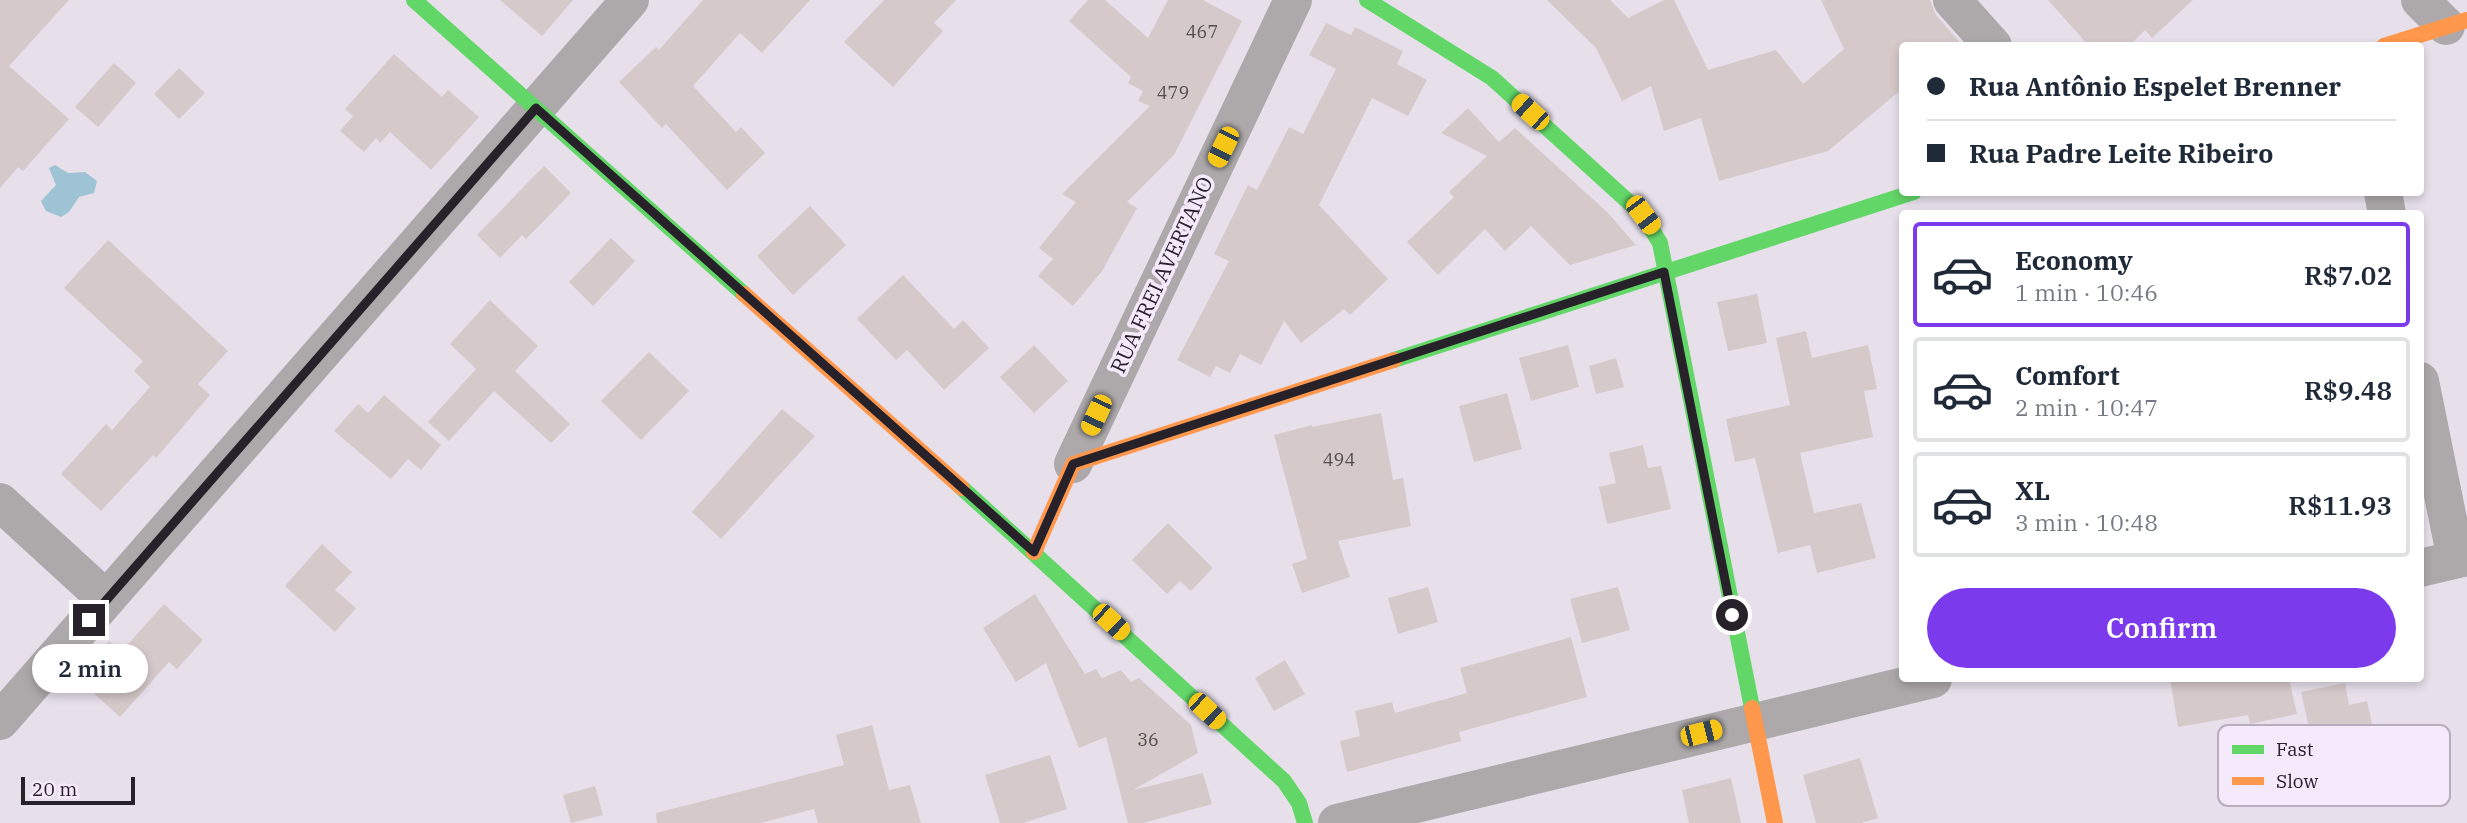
<!DOCTYPE html>
<meta charset="utf-8">
<style>
body{margin:0;font-family:"IBM Plex Serif",serif;background:#f6f6f7;color:#1f2937;height:100vh;display:flex;flex-direction:column;font-size:26px;white-space:nowrap}
*{box-sizing:border-box;margin:0}
p{font-size:23px;color:#747a83}
.icon{flex:none;width:38px;height:38px;fill:none;stroke:currentColor;stroke-width:2;stroke-linecap:round;stroke-linejoin:round}
.map{position:relative;flex:1;overflow:hidden}
.side{position:absolute;left:1899px;top:210px;width:525px;height:472px;display:flex;flex-direction:column;background:#fff;border-radius:7px;box-shadow:0 4px 10px #0003}
.side>*{flex:none}
.banner{position:absolute;left:1899px;top:42px;width:525px;height:154px;border-radius:7px;box-shadow:0 4px 10px #0003;display:grid;align-content:center;height:154px;padding:0 28px;background:#fff}
.scale{position:absolute;left:21px;bottom:18px;width:114px;box-sizing:border-box;padding-left:7px;border:4px solid #272229;border-top:0;font-size:19px;line-height:24px;white-space:nowrap;color:#272229;-webkit-text-stroke:5px #f5e9fc;paint-order:stroke}
.end{position:absolute;width:32px;height:32px;margin:-16px;border:9px solid #272229;background:#fff;box-shadow:0 0 0 4px #fff}
.from{border-radius:50%}
.bubble{position:absolute;height:49px;border-radius:24px;background:#fff;box-shadow:0 4px 10px #0003;font-size:23px;font-weight:600;line-height:49px;text-align:center}
.car{position:absolute;width:21px;height:42px;margin:-21px -10px;border-radius:9px;box-shadow:0 0 5px 2px #0007;background:linear-gradient(#f5c518 24%,#345 0 40%,#f5c518 0 76%,#345 0 86%,#f5c518 0)}
.banner b{display:flex;align-items:center;gap:24px;height:66px;font-size:26px}
.banner b+b{border-top:2px solid #e0e1e3}
.banner i{width:18px;height:18px;background:#1f2937}
ul{padding:12px 0 0;list-style:none}
li{display:flex;align-items:center;gap:21px;height:105px;margin:0 14px 10px;padding:0 14px;border:4px solid #e0e1e3;border-radius:7px}
li div{flex:1}
li b{display:block;font-size:26px}
li em{font-style:normal;font-weight:600}
li.active{border-color:#7c3aed}
li>.icon{width:63px;height:63px;stroke-width:1.5}
.action{display:flex;gap:14px;margin-top:auto;padding:14px 28px}
.action a{flex:1;height:80px;border-radius:42px;background:#7c3aed;color:#fff;font-size:28px;font-weight:600;line-height:80px;text-align:center}
.map>svg:first-child{display:block}
.water{fill:#9ec3d5}
.building{fill:#d6c9ca}
.lines{fill:none;stroke-linecap:round;stroke-linejoin:round}
.street{stroke:#ada9ab;stroke-width:38}
.fast{stroke:#63d668;stroke-width:16}
.slow{stroke:#ff974d;stroke-width:16}
.route{stroke:#272229;stroke-width:9}
.labels{text-anchor:middle;stroke-width:7;stroke-linejoin:round;paint-order:stroke}
.number-label{font-size:18px;fill:#534c51}
.street-label{font-size:21px;fill:#272229;stroke:#f5e9fc}
.key{fill:#f5e9fc;stroke:#b7adbd;stroke-width:2}
.key-label{font-size:19px;fill:#272229}
</style>
<div class="map">
<svg width="2467" height="823" viewBox="0 0 2467 823">
<rect width="100%" height="100%" fill="#e7e0eb"/>
<polygon class="water" points="55,165 68,173 85,172 97,181 94,193 79,197 69,212 61,217 46,211 41,201 56,185 49,168"/>
<g class="building">
<polygon points="0,0 69,0 9,66 69,119 23,171 18,167 0,188"/>
<polygon points="500,0 573,0 542,36"/>
<polygon points="703,0 810,0 762,53 740,33 693,86 736,132 741,127 765,153 727,190 666,124 662,128 619,82 656,47 659,50"/>
<polygon points="884,0 956,0 934,23 943,31 893,87 844,42"/>
<polygon points="1088,0 1105,0 1148,38 1168,0 1203,0 1242,21 1174,155 1127,202 1137,208 1102,271 1073,306 1038,276 1053,259 1039,248 1076,202 1062,194 1150,106 1138,101 1143,91 1128,83 1131,77 1069,21"/>
<polygon points="1547,0 1610,0 1628,18 1664,0 1674,0 1708,70 1776,50 1803,84 1844,49 1821,0 1930,0 1936,15 1963,46 1902,46 1902,89 1828,151 1719,181 1701,118 1664,131 1651,86 1622,101 1596,48"/>
<polygon points="2048,0 2193,0 2152,38 2145,30 2129,46 2089,46"/>
<polygon points="1326,23 1351,35 1355,27 1403,51 1397,64 1427,80 1408,116 1372,98 1319,205 1388,279 1350,315 1344,309 1301,343 1284,321 1261,365 1240,354 1230,373 1216,366 1210,377 1177,360 1229,261 1214,254 1248,185 1257,190 1289,127 1303,134 1336,69 1309,55"/>
<polygon points="394,54 442,97 448,90 479,117 431,170 390,132 380,143 376,138 364,152 340,131 353,116 345,109"/>
<polygon points="114,63 136,83 98,127 75,107"/>
<polygon points="179,68 205,93 179,119 154,94"/>
<polygon points="1468,108 1499,142 1515,128 1607,212 1636,245 1570,265 1531,226 1505,251 1485,229 1438,275 1407,242 1454,197 1449,192 1487,156 1441,133"/>
<polygon points="544,166 571,193 526,239 522,235 500,258 477,235"/>
<polygon points="810,206 846,245 793,295 757,256"/>
<polygon points="611,238 635,261 593,306 569,282"/>
<polygon points="108,240 228,351 198,384 210,395 156,458 153,455 101,511 61,474 106,424 112,430 150,387 134,371 143,361 64,288"/>
<polygon points="903,275 954,329 963,320 989,348 944,390 907,350 896,360 857,319"/>
<polygon points="1757,294 1767,343 1728,351 1717,302"/>
<polygon points="490,300 538,346 515,371 570,424 551,443 494,391 449,441 428,422 476,369 450,344"/>
<polygon points="1806,331 1812,358 1868,345 1877,389 1864,391 1873,437 1800,453 1814,513 1861,503 1876,558 1817,573 1810,545 1778,553 1755,458 1735,462 1726,419 1790,405 1776,338"/>
<polygon points="1034,345 1068,381 1034,413 1000,377"/>
<polygon points="1568,345 1579,387 1531,401 1519,358"/>
<polygon points="649,352 689,391 641,440 601,401"/>
<polygon points="1616,358 1624,387 1596,394 1589,366"/>
<polygon points="1507,393 1522,449 1474,462 1459,406"/>
<polygon points="384,395 441,445 421,470 408,459 391,479 334,431 358,404 368,413"/>
<polygon points="782,409 815,436 721,539 692,512"/>
<polygon points="1381,413 1393,480 1403,478 1411,526 1338,541 1350,577 1302,593 1292,564 1307,559 1274,435 1312,425 1312,427"/>
<polygon points="1643,445 1648,468 1661,466 1671,509 1607,524 1599,487 1616,483 1609,453"/>
<polygon points="1168,523 1213,568 1191,591 1180,581 1167,594 1132,560"/>
<polygon points="322,544 352,572 335,590 356,608 335,632 285,586"/>
<polygon points="1428,587 1438,622 1398,634 1388,598"/>
<polygon points="1618,587 1630,630 1582,643 1570,599"/>
<polygon points="1035,594 1085,674 1096,669 1102,678 1121,670 1131,682 1139,678 1191,725 1198,753 1133,790 1203,773 1212,804 1143,823 1128,823 1106,737 1079,748 1046,663 1016,682 983,628"/>
<polygon points="164,604 203,640 177,669 169,662 120,717 76,677 109,641 121,652"/>
<polygon points="1571,637 1587,697 1459,732 1461,741 1347,772 1340,741 1360,736 1355,711 1392,702 1395,713 1467,693 1460,668"/>
<polygon points="1285,660 1305,694 1274,711 1255,678"/>
<polygon points="2170,679 2289,679 2297,714 2250,724 2248,715 2178,727"/>
<polygon points="2345,683 2349,705 2367,701 2374,733 2314,749 2301,692"/>
<polygon points="872,725 889,790 910,785 921,823 818,823 814,809 761,823 657,823 656,813 844,765 836,735"/>
<polygon points="1050,755 1067,809 1023,823 1000,823 985,775"/>
<polygon points="1860,758 1878,818 1861,823 1816,823 1803,775"/>
<polygon points="1731,778 1741,823 1689,823 1682,790"/>
<polygon points="595,786 603,815 571,823 563,795"/>
</g>
<g class="lines">
<g class="street">
<polyline points="1952,0 1993,46"/>
<polyline points="2420,0 2446,26"/>
<polyline points="2383,192 2387,214"/>
<polyline points="2420,381 2456,559"/>
<polyline points="1073,464 1293,0"/>
<polyline points="0,502 106,599"/>
<polyline points="2420,568 2467,557"/>
<polyline points="0,721 630,0"/>
<polyline points="1337,823 1933,679"/>
</g>
<g class="fast">
<polyline points="414,0 744,294"/>
<polyline points="1367,0 1492,78 1643,215 1660,243 1752,708"/>
<polyline points="1394,360 1914,192"/>
<polyline points="962,488 1284,781 1299,803 1305,823"/>
</g>
<g class="slow">
<polyline points="2384,46 2467,20"/>
<polyline points="744,294 962,488"/>
<polyline points="1034,552 1073,464 1394,360"/>
<polyline points="1752,708 1775,823"/>
</g>
</g>
<g class="lines">
<polyline class="route" points="89,620 536,108 1034,552 1073,464 1664,272 1732,615"/>
</g>
<g class="labels">
<g class="number-label">
<text x="1202" y="38">467</text>
<text x="1173" y="99">479</text>
<text x="1339" y="466">494</text>
<text x="1148" y="746">36</text>
</g>
<g class="street-label">
<text transform="translate(1162 275) rotate(-65)" y="7">RUA FREI AVERTANO</text>
</g>
</g>
<rect x="2218" y="725" width="232" height="81" rx="10" class="key"/>
<rect x="2232" y="745" width="32" height="9" fill="#63d668"/>
<rect x="2232" y="777" width="32" height="8" fill="#ff974d"/>
<g class="key-label">
<text x="2276" y="756">Fast</text>
<text x="2276" y="788">Slow</text>
</g>
</svg>
<div class="scale">20 m</div>
<i class="end from" style="left:1732px;top:615px"></i>
<i class="end" style="left:89px;top:620px"></i>
<div class="bubble" style="left:32px;top:644px;width:116px">2 min</div>
<i class="car" style="left:1530px;top:112px;rotate:312deg"></i>
<i class="car" style="left:1223px;top:147px;rotate:206deg"></i>
<i class="car" style="left:1643px;top:215px;rotate:143deg"></i>
<i class="car" style="left:1096px;top:415px;rotate:205deg"></i>
<i class="car" style="left:1111px;top:622px;rotate:133deg"></i>
<i class="car" style="left:1207px;top:711px;rotate:133deg"></i>
<i class="car" style="left:1701px;top:733px;rotate:76deg"></i>
<div class="banner">
<b><i class="from"></i>Rua Antônio Espelet Brenner</b>
<b><i></i>Rua Padre Leite Ribeiro</b>
</div>
<section class="side">
<ul>
<li class="active"><svg class="icon" aria-label="car" viewBox="0 0 24 24"><path d="M5 17H2v-5l4-1 3-4h7l3 4 3 1v5h-3M9 17h6M6 11h13"/><circle cx="7" cy="17" r="2"/><circle cx="17" cy="17" r="2"/></svg><div><b>Economy</b><p>1 min · 10:46</p></div><em>R$7.02</em></li>
<li><svg class="icon" aria-label="car" viewBox="0 0 24 24"><path d="M5 17H2v-5l4-1 3-4h7l3 4 3 1v5h-3M9 17h6M6 11h13"/><circle cx="7" cy="17" r="2"/><circle cx="17" cy="17" r="2"/></svg><div><b>Comfort</b><p>2 min · 10:47</p></div><em>R$9.48</em></li>
<li><svg class="icon" aria-label="car" viewBox="0 0 24 24"><path d="M5 17H2v-5l4-1 3-4h7l3 4 3 1v5h-3M9 17h6M6 11h13"/><circle cx="7" cy="17" r="2"/><circle cx="17" cy="17" r="2"/></svg><div><b>XL</b><p>3 min · 10:48</p></div><em>R$11.93</em></li>
</ul>
<div class="action"><a>Confirm</a></div>
</section>
</div>
